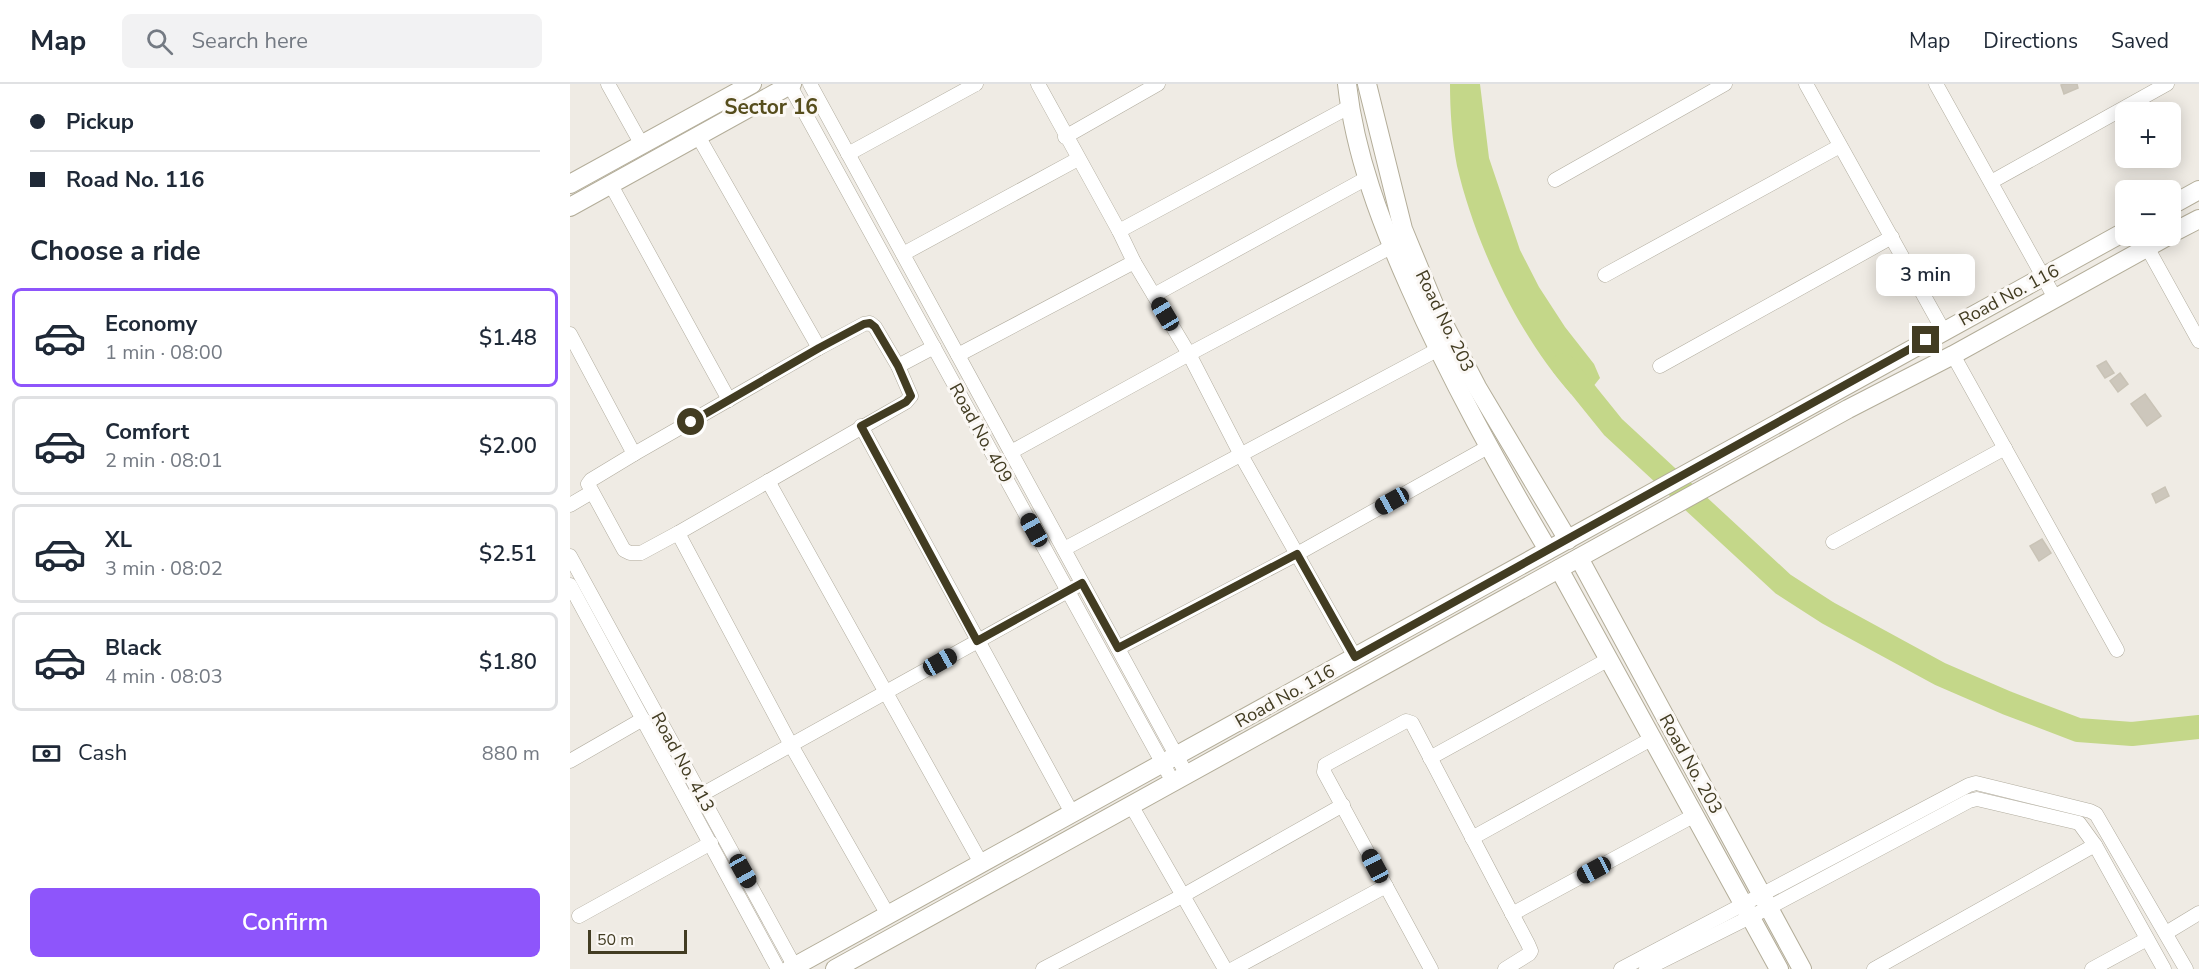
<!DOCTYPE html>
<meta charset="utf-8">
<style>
body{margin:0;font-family:"Nunito Sans",sans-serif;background:#f2f2f3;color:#1f2937;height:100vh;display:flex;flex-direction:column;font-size:22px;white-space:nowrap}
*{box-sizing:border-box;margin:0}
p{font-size:20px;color:#747a83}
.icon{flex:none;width:33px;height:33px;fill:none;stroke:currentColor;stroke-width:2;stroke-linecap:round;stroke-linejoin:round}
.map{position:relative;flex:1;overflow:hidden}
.side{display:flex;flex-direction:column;background:#fff;width:570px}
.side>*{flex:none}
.top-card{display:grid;align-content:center;height:132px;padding:0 30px;background:#fff}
.fabs{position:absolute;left:1545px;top:18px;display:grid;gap:12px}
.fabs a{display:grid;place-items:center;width:66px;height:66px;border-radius:9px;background:#fff;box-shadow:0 3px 15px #0003;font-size:30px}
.scale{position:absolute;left:18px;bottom:15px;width:99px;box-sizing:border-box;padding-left:6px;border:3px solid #423c22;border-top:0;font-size:16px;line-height:21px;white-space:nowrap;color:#423c22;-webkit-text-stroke:4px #fbf8f5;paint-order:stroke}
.end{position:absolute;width:27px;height:27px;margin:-14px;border:8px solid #423c22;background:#fff;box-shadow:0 0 0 3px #fff}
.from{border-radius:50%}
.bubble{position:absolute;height:42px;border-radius:9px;background:#fff;box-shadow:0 3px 15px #0003;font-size:20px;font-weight:600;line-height:42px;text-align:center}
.car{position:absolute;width:18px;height:36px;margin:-18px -9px;border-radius:8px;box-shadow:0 0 4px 2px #0007;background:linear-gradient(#222 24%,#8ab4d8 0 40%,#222 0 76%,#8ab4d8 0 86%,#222 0)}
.top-card b{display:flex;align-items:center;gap:21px;height:57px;font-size:22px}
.top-card b+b{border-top:2px solid #e0e1e3}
.top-card i{width:15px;height:15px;background:#1f2937}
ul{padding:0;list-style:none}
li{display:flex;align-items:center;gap:18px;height:99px;margin:0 12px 9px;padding:0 18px;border:3px solid #e0e1e3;border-radius:9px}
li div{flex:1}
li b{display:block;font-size:22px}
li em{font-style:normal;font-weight:600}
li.active{border-color:#8e55fb}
li>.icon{width:54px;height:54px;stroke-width:1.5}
h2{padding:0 30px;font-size:27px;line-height:72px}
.pay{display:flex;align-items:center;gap:15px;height:66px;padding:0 30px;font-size:22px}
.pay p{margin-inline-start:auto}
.cta{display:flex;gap:12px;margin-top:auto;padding:12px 30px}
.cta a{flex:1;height:69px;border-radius:9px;background:#8e55fb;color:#fff;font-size:24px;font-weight:600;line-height:69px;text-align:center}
header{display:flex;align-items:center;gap:36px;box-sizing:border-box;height:84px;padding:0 30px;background:#fff;border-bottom:2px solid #e0e1e3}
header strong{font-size:28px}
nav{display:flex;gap:33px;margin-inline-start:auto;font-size:21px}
.search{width:420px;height:54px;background:#f2f2f3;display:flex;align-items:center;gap:15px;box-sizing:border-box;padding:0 21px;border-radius:9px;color:#747a83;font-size:22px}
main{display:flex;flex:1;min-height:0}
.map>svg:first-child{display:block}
.water{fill:#c4d789}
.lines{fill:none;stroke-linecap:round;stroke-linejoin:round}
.river{stroke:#c4d789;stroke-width:24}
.building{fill:#cdc7bc;stroke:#c9c3b6;stroke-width:1.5}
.street-casing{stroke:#b1ac9e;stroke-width:15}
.secondary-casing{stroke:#b3ad99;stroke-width:20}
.street{stroke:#fff;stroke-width:14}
.secondary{stroke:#fff;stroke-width:18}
.route{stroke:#423c22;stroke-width:8}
.labels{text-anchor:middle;stroke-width:6;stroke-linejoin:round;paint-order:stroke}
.street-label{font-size:18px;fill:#423c22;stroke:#fbf8f5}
.quarter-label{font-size:21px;font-weight:bold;fill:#564d1c;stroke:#fbf8f5}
</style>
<header>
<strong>Map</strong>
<div class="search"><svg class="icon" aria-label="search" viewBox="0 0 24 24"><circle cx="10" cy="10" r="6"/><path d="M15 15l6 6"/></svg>Search here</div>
<nav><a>Map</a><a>Directions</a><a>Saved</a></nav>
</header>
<main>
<section class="side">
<div class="top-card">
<b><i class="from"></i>Pickup</b>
<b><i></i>Road No. 116</b>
</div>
<h2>Choose a ride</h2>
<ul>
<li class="active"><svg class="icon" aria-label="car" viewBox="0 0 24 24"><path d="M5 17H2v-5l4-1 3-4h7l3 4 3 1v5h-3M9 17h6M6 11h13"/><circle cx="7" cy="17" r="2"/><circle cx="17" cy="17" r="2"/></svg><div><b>Economy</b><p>1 min · 08:00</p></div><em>$1.48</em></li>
<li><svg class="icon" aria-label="car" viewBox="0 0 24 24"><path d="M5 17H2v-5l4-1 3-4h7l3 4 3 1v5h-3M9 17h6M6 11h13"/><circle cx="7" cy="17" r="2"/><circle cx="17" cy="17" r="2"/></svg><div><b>Comfort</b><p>2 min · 08:01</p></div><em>$2.00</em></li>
<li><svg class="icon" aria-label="car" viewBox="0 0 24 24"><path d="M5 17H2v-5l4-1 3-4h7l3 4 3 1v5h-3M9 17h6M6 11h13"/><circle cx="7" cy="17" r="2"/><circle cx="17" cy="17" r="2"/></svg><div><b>XL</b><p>3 min · 08:02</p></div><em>$2.51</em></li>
<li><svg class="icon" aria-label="car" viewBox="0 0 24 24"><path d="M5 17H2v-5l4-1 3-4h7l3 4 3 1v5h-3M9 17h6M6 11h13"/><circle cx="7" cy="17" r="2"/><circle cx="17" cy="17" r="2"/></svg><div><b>Black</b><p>4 min · 08:03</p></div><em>$1.80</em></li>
</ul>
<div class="pay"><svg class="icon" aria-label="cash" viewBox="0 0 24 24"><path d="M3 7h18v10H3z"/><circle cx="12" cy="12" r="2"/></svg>Cash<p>880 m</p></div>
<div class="cta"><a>Confirm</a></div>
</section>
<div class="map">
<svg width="1629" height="885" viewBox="0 0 1629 885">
<rect width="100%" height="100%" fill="#efebe4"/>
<path class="water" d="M880,0H910L919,74L950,166L969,203L995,243L1024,280L1030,294L1022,304L1001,310C948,251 905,159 887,82C882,56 880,26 880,0Z"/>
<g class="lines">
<polyline class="river" points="993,281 1043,343 1213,500 1258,529 1370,590 1437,619 1508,646 1562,650 1629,643"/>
</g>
<g class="building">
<polygon points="1494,0 1507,0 1508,4 1494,10 1491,1"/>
<polygon points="1536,277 1544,289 1535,294 1527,282"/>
<polygon points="1550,289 1558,300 1548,308 1540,297"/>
<polygon points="1575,310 1591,332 1577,342 1561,320"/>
<polygon points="1595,403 1599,412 1586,419 1582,410"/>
<polygon points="1472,455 1481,469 1469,477 1460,462"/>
</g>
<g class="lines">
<g class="street-casing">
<g id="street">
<polyline points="38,0 72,61"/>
<polyline points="219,0 603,698"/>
<polyline points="240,0 617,691"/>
<polyline points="468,0 549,147 564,178 619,270 671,371 785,573"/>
<polyline points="1236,0 1373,246"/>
<polyline points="1366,0 1485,214"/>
<polyline points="495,53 588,0"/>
<polyline points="278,70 406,0"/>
<polyline points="985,96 1155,0"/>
<polyline points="1421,98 1597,0"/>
<polyline points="41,101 159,316"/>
<polyline points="549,147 779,23"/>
<polyline points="1577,163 1629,257"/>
<polyline points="333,170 508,75"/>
<polyline points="1035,191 1270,62"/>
<polyline points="584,211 797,94"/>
<polyline points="0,250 64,370 21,396 18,400 54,466 60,469 71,469 108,449 336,318 341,312 328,282 305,243 300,239 294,240 249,264"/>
<polyline points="388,271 564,178"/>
<polyline points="1383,271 1547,566"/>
<polyline points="328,282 364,263"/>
<polyline points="1090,282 1322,153"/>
<polyline points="291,342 502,729"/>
<polyline points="441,368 619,270 821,163"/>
<polyline points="64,370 249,264 128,52"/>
<polyline points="198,397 411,779"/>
<polyline points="0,421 22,408"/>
<polyline points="108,449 221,661 318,831"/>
<polyline points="1263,458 1435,364"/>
<polyline points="494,465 867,266"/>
<polyline points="0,472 226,885"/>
<polyline points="0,501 208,885"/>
<polyline points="548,564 727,470 918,363"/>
<polyline points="860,674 1039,575"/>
<polyline points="0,677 73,635"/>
<polyline points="131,711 505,503"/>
<polyline points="561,721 655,885"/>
<polyline points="902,754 1083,654"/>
<polyline points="942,830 1125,731"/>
<polyline points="9,832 141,759"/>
<polyline points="1596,849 1629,829"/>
<polyline points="473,885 614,811 773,721"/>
<polyline points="663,885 816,802"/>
<polyline points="861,885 754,688 755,681 836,637 842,639 958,860 961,867 959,870 935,885"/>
<polyline points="1051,885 1399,701 1406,699 1520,727 1526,730 1616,885"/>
<polyline points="1076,885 1200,823 1399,717 1407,715 1509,739 1525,761 1594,885"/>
<polyline points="1304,885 1525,761"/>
<polyline points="1522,885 1577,855"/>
</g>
</g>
<g class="secondary-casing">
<g id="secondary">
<path d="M777,0C785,71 811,139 840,204C880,295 928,381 978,466"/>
<polyline points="797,0 833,145 866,225 907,303 998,456"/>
<polyline points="0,100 182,0"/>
<polyline points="1600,122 1629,106"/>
<polyline points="0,123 222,0"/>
<polyline points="1600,150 1629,135"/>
<polyline points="1009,474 1232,885"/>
<polyline points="989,485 1209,885"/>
<polyline points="220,885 1556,147"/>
<polyline points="265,885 1278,325 1383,271 1598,152"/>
</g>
</g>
<use href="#street" class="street"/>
<use href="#secondary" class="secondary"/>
</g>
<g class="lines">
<polyline class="route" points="121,338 249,264 294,240 300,239 305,243 328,282 341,312 336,318 291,342 407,557 512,499 548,564 727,470 785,573 1356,256"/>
</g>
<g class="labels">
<g class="street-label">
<text transform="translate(1439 211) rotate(-28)" y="6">Road No. 116</text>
<text transform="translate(875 237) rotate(64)" y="6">Road No. 203</text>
<text transform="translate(411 349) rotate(61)" y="6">Road No. 409</text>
<text transform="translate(715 612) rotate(-29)" y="6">Road No. 116</text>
<text transform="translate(113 678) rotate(61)" y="6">Road No. 413</text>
<text transform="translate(1121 680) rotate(61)" y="6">Road No. 203</text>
</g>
<g class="quarter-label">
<text x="201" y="30">Sector 16</text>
</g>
</g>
</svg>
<div class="fabs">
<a>+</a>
<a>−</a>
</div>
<div class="scale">50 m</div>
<i class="end from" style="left:121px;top:338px"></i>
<i class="end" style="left:1356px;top:256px"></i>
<div class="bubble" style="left:1306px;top:170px;width:99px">3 min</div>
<i class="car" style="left:595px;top:230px;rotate:329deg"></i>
<i class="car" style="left:822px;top:417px;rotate:241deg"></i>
<i class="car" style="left:464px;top:446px;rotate:331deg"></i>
<i class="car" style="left:370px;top:578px;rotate:61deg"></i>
<i class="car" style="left:805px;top:782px;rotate:332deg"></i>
<i class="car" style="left:1024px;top:786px;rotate:242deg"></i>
<i class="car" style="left:173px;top:787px;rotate:151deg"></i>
</div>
</main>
